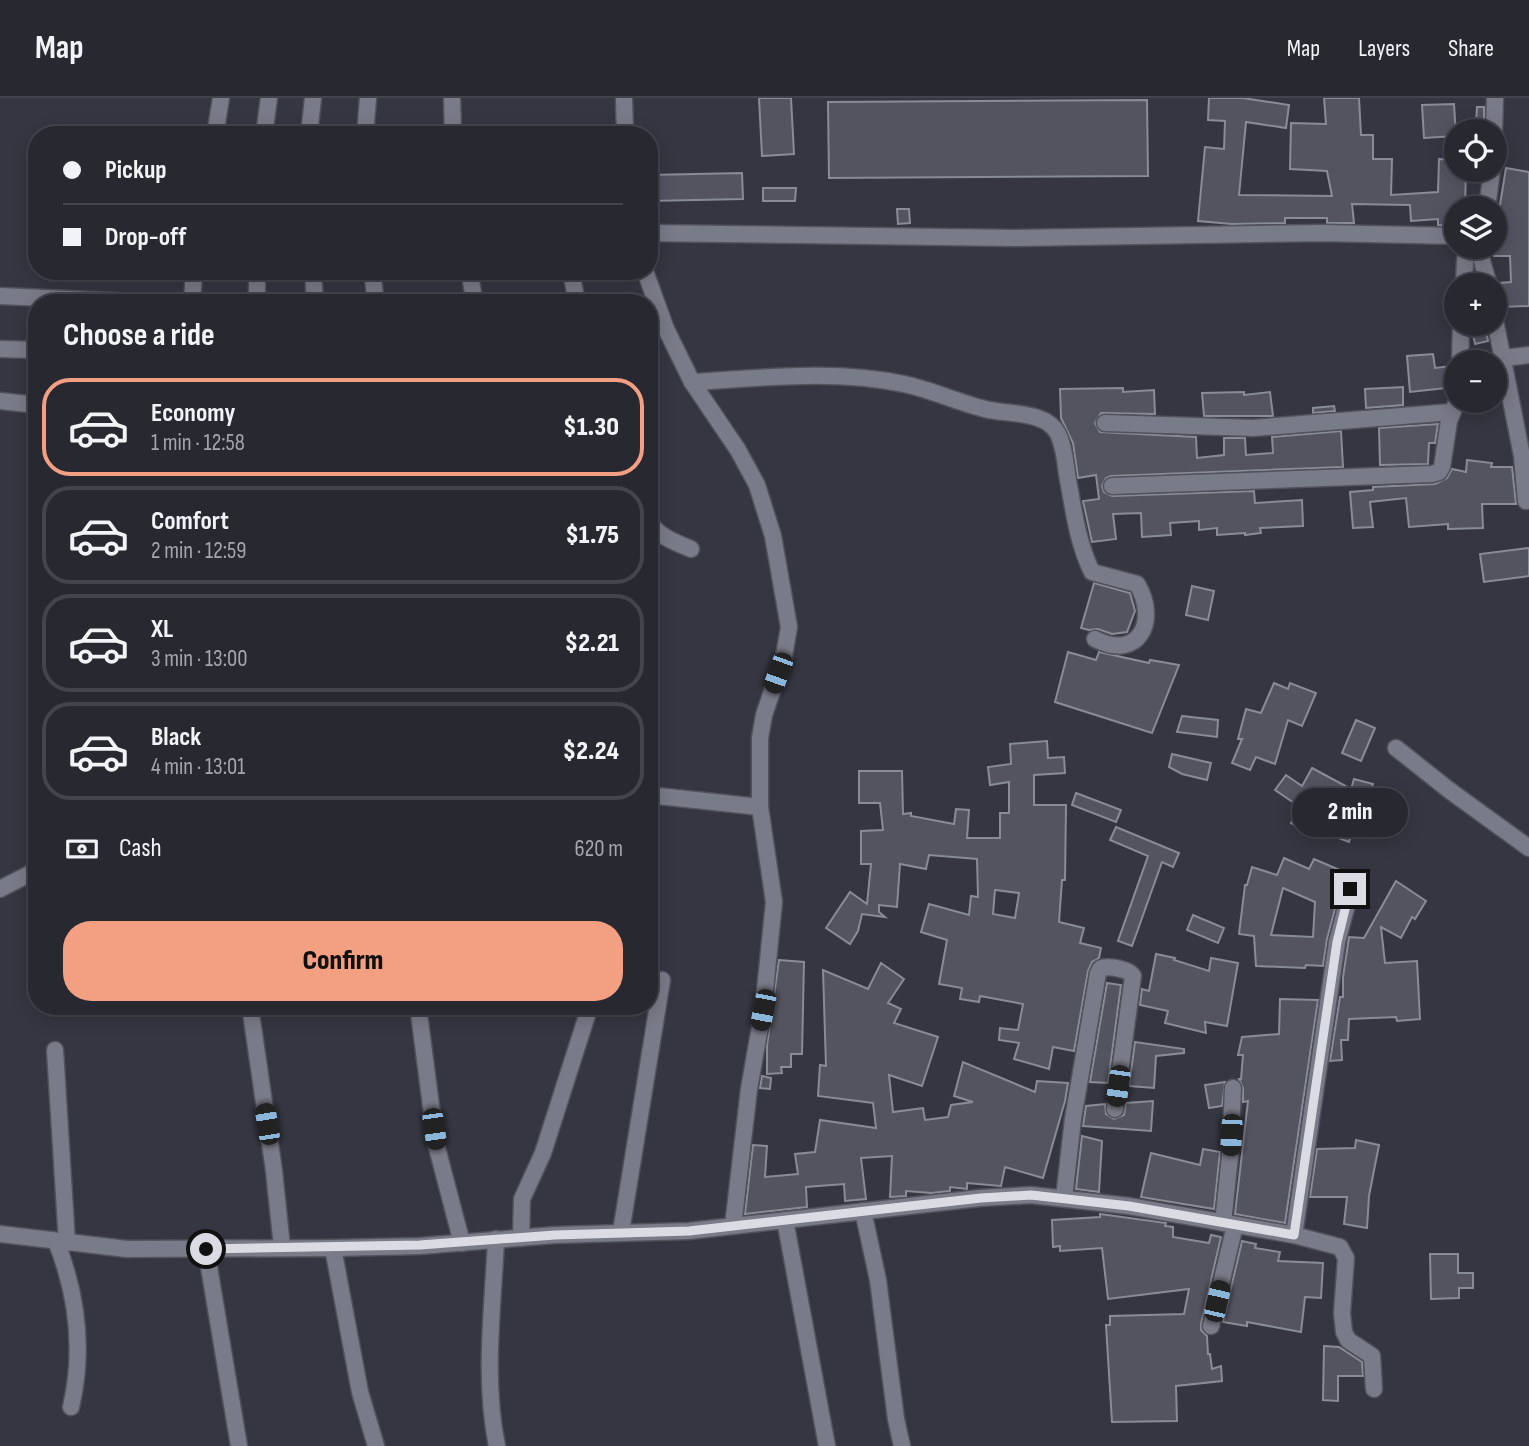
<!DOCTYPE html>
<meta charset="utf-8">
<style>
body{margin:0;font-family:"Sofia Sans Condensed",sans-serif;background:#303039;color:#f1f3f6;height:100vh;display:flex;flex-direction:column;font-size:26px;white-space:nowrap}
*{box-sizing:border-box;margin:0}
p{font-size:23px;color:#a5a6ab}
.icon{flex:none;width:38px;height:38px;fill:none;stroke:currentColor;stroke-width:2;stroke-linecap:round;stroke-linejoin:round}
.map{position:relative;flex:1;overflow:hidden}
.drawer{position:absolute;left:28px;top:196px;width:630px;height:721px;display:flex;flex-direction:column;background:#282831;border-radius:28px;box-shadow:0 4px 18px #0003,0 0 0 2px #44444d}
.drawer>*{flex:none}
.top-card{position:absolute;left:28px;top:28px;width:630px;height:154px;border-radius:28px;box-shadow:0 4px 18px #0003,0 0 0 2px #44444d;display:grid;align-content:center;height:154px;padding:0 35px;background:#282831}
.controls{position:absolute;left:1444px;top:21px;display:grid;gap:14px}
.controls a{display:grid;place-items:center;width:63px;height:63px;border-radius:50%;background:#282831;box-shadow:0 4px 18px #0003,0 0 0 2px #44444d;font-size:35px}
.end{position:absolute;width:32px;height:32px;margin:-16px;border:9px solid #dbdce3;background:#111;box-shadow:0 0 0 4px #111}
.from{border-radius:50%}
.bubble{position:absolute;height:49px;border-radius:24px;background:#282831;box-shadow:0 4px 18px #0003,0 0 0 2px #44444d;font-size:23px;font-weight:800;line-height:49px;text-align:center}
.car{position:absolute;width:21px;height:42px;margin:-21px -10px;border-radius:9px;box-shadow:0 0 5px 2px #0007;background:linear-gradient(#222 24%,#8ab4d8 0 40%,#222 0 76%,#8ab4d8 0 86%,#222 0)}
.top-card b{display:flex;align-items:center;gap:24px;height:66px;font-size:26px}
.top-card b+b{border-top:2px solid #44444d}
.top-card i{width:18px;height:18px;background:#f1f3f6}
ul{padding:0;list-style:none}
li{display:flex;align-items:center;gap:21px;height:98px;margin:0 14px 10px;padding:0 21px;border:4px solid #44444d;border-radius:28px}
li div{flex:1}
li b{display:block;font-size:26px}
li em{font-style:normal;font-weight:800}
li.selected{border-color:#f39f82}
li>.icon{width:63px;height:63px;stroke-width:1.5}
h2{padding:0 35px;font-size:32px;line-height:84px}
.pay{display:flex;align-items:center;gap:18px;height:77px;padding:0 35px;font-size:26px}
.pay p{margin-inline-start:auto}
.cta{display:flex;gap:14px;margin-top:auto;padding:14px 35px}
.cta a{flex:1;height:80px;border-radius:28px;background:#f39f82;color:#111;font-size:28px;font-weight:800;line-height:80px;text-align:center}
header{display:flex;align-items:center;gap:42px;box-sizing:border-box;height:98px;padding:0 35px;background:#282831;border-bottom:2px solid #44444d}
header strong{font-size:33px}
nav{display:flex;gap:38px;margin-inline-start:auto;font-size:24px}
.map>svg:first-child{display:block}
.building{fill:#535460;stroke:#898b97;stroke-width:2;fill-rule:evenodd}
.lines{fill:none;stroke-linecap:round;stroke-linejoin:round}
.street-casing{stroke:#51525c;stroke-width:19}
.street{stroke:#7a7b88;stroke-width:16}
.route{stroke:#dbdce3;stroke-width:9}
</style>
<header>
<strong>Map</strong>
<nav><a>Map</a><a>Layers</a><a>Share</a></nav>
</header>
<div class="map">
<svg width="1529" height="1348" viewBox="0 0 1529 1348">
<rect width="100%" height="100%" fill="#353641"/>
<g class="building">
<polygon points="759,0 791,0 794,56 762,58"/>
<polygon points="1209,0 1243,0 1289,7 1286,30 1246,24 1239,97 1332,98 1327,73 1290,71 1291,25 1326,26 1324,0 1359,0 1361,37 1373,37 1373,61 1392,61 1391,97 1438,94 1439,61 1456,62 1456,72 1466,72 1465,110 1456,110 1456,128 1438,127 1438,121 1411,123 1410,107 1352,106 1354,125 1327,125 1327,120 1285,120 1285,125 1232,126 1198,123 1205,49 1224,51 1225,23 1208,22"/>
<polygon points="1147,2 1148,78 829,80 828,4"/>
<polygon points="1454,6 1456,38 1424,40 1422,7"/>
<polygon points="1477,9 1484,9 1484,25 1476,24"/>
<polygon points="1506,70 1529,74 1529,208 1500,209 1499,185 1511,184 1510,158 1494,158 1493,149"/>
<polygon points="742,75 743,101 649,103 649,77"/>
<polygon points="763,90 796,90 795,103 763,103"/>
<polygon points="897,111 909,111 910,125 898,126"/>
<polygon points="1471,226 1485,226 1488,243 1475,246"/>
<polygon points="1433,256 1435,270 1451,268 1453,272 1455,289 1410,294 1407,258"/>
<polygon points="1403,289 1403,307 1366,310 1365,291"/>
<polygon points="1123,290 1123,294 1154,292 1155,316 1101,315 1095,325 1100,334 1196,339 1197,360 1224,357 1224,340 1245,340 1246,357 1273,355 1272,339 1341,333 1343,369 1111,378 1106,380 1102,388 1104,394 1112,398 1254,393 1255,405 1302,402 1303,428 1260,430 1261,435 1245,437 1245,435 1217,437 1217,430 1199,432 1199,423 1170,425 1171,437 1142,439 1141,415 1113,416 1116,441 1092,444 1083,403 1099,401 1096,377 1078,380 1073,345 1061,320 1060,291"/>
<polygon points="1244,294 1244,297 1270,294 1273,318 1204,318 1202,295"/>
<polygon points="1334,308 1335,313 1313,315 1313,310"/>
<polygon points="1438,326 1435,345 1429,345 1428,366 1380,367 1379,330"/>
<polygon points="1467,362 1492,365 1491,369 1512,369 1516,406 1482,406 1483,430 1448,431 1448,426 1409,429 1406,400 1370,404 1373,429 1353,430 1350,394 1373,392 1373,389 1435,386 1447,380 1452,371 1466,374"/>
<polygon points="1529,450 1529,478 1484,484 1480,456"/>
<polygon points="1094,485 1130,495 1135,513 1127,534 1112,536 1098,531 1089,532 1081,530"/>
<polygon points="1192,488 1214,493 1208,522 1186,517"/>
<polygon points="1068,554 1096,562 1099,554 1149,565 1150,562 1179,567 1152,635 1055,604"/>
<polygon points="1274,585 1288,591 1290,585 1316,595 1302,628 1288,622 1275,666 1256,659 1250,672 1232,665 1242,641 1238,641 1246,611 1261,615"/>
<polygon points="1182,618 1218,622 1217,639 1177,634"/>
<polygon points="1356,622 1375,630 1361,663 1342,655"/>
<path d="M1047,643L1048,660L1064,659L1065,675L1034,677V707H1066L1065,782H1062L1059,824L1084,830L1080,845L1101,850L1099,860L1092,864L1088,873L1074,953L1053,949L1049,971L1014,961L1019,945L999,942L1000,930L1018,932L1023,906L980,898L979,904L960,901L962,890L939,886L947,842L921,834L929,806L969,817L971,798L978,799L977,761L929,757L926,771L900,766L897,809L879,807V814L885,819L862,816L858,833L850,846L826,830L850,794L867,806L871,766H861V733L883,732L880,705H859V673H902L903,716L911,715V718L954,726L956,711L969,712L967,740H1000V715H1009V684L990,687L988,669L1011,666L1010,646ZM995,792L1019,795L1015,820L993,816Z"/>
<polygon points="1172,656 1211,665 1207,682 1182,676 1169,669"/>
<polygon points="1312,670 1351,691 1354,681 1373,686 1369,699 1380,702 1375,719 1359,714 1349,744 1312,730 1309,735 1291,725 1300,709 1275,692 1286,677 1302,688"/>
<polygon points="1076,695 1121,712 1116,724 1072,707"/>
<polygon points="1116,729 1179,755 1173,769 1162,764 1132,848 1118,843 1148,758 1110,742"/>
<path d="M1284,760L1309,771L1314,761L1349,776L1341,788L1327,841L1323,868L1306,867L1305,870L1256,868L1254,838L1239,836L1245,787H1247L1252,769L1277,777ZM1283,790L1315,804L1313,839L1271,837Z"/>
<polygon points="1396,783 1426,803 1415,821 1412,819 1401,840 1381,829 1385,865 1417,863 1420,921 1397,923 1396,919 1349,921 1348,942 1341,942 1342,962 1330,963 1340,899 1343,899 1343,879 1349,839 1364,840"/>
<polygon points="1193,817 1224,830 1218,845 1187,832"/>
<polygon points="1156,856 1175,860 1174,862 1209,873 1211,860 1238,865 1227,928 1205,924 1206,935 1165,925 1168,913 1140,907 1142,891 1149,893"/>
<polygon points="779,862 804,864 802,956 791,956 791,969 781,969 782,975 767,976 767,947"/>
<polygon points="881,865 904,881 888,905 901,911 894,925 938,939 922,988 889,977 893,1014 923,1010 925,1022 948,1019 951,1007 973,1004 954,998 963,964 1035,994 1037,983 1068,985 1065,1003 1043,1080 1005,1069 1001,1088 967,1085 967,1091 950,1089 950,1093 931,1095 906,1093 906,1098 890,1099 892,1058 861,1060 866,1101 845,1103 844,1086 806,1089 807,1109 745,1116 753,1047 767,1048 765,1079 798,1076 795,1056 815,1054 820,1022 876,1030 873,1005 818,998 820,967 826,968 823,872 868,891"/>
<polygon points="1107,885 1121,887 1108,985 1090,984"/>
<polygon points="1280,901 1318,902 1285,1125 1235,1116 1248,1003 1243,1004 1243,990 1239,981 1241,981 1243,957 1238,957 1242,939 1279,936"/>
<polygon points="1135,944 1184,951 1184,955 1156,958 1154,990 1129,988"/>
<polygon points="762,978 771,980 770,991 760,990"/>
<polygon points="1225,984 1222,1008 1209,1010 1205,987"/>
<polygon points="1153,1003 1151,1033 1083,1028 1086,1008 1105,1006 1106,1016 1114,1021 1124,1017 1126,1005"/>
<polygon points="1082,1038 1102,1043 1099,1094 1076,1091"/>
<polygon points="1356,1042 1379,1047 1369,1098 1367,1130 1344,1126 1347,1099 1310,1099 1317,1051 1355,1050"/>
<polygon points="1203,1051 1220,1054 1214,1111 1141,1099 1151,1055 1200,1067"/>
<polygon points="1100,1116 1166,1125 1165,1128 1173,1129 1173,1139 1209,1145 1211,1137 1221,1139 1201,1226 1201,1232 1207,1238 1208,1256 1210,1256 1212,1271 1221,1268 1222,1283 1176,1288 1177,1323 1112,1324 1106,1227 1110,1227 1110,1218 1184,1216 1189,1191 1108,1201 1102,1150 1060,1153 1060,1148 1053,1149 1052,1122 1100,1119"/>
<polygon points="1242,1143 1256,1146 1255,1150 1280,1154 1278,1163 1323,1165 1321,1200 1305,1199 1301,1234 1247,1224 1247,1228 1223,1224"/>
<polygon points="1430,1156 1458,1156 1458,1175 1473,1175 1473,1190 1459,1190 1459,1200 1431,1201"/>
<polygon points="1324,1248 1339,1249 1362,1264 1363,1278 1338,1278 1338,1303 1323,1302"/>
</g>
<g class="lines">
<g class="street-casing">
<g id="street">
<polyline points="452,0 453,37"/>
<polyline points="624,0 625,37"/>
<polyline points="1494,33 1495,0"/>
<polyline points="215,37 221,0"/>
<polyline points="264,37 269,0"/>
<polyline points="309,37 313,0"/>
<polyline points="365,37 368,0"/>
<polyline points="1487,110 1492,72"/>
<polyline points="649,135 1014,140 1324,135 1456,138"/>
<polyline points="1478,149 1489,187"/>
<polyline points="313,173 315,205"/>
<polyline points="372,173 376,205"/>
<polyline points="469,173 475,205"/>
<polyline points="571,173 577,205"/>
<polyline points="645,173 666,231 692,284 738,352 757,387 773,438 789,529 784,558 764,617 760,640 760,709 774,804 763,912 749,991 733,1128"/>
<polyline points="1464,187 1465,163 1468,149"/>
<polyline points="0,198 156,205"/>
<polyline points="192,205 194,173"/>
<polyline points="257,205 257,173"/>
<polyline points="1494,217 1522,358 1526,403"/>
<polyline points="0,251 37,252"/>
<polyline points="1504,260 1529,257"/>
<polyline points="1460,264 1461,226"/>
<path d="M692,284C762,280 835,271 904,286C932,292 957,304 985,311C1007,317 1046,312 1058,336C1066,352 1065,370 1069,387C1074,416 1079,448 1092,474L1137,486C1159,522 1139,564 1095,541"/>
<polyline points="0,303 37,307"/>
<polyline points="1105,325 1253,330 1452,314"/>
<polyline points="1112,388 1432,376 1439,374 1442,369 1449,323 1457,303"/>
<path d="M649,424C660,439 674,444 691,451"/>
<polyline points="1396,650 1449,692 1529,750"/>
<polyline points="649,697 760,709"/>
<polyline points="0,791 37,772"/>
<polyline points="250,908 274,1073 282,1149"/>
<polyline points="418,908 436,1046 462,1145"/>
<polyline points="55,952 67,1145"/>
<path d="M1064,1100L1073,1021L1098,875L1101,870C1110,868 1129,871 1133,878L1115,1011"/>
<polyline points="863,1113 878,1182 896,1321 902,1348"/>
<polyline points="785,1122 827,1348"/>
<polyline points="1223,1125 1230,1058 1233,990"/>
<polyline points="621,1134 662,882"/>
<polyline points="0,1136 127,1151 333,1150 420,1148 555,1137 689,1133 980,1100 1031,1097 1129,1108 1294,1137 1340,1149 1346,1160 1342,1215 1344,1234 1348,1242 1372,1258 1374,1291"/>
<polyline points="1294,1137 1337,844 1351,791"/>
<polyline points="521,1140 522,1101 543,1055 590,908"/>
<path d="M496,1141C493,1209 483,1281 497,1348"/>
<path d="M56,1143C77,1196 84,1253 71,1309"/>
<polyline points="333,1150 360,1294 376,1348"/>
<polyline points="206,1151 239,1348"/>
<polyline points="1211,1228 1235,1127"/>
</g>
</g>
<use href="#street" class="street"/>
</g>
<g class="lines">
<polyline class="route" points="206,1151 420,1147 555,1137 689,1133 981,1100 1031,1097 1129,1108 1294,1137 1337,844 1350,791"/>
</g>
</svg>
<div class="controls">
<a><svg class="icon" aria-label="locate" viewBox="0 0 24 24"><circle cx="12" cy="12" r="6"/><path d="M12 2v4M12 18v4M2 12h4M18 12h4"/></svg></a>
<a><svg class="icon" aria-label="layers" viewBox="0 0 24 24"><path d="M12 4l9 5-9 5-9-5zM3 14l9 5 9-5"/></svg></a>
<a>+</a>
<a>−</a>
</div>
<i class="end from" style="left:206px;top:1151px"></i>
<i class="end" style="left:1350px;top:791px"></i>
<div class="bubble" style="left:1292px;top:690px;width:116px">2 min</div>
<i class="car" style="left:778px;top:575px;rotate:200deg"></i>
<i class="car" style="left:763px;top:912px;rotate:191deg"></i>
<i class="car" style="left:1118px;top:988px;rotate:188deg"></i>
<i class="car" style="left:267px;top:1026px;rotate:351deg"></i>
<i class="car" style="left:434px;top:1031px;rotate:172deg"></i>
<i class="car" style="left:1231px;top:1037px;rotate:183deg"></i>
<i class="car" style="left:1217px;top:1203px;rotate:13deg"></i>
<div class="top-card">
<b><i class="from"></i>Pickup</b>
<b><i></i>Drop-off</b>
</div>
<section class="drawer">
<h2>Choose a ride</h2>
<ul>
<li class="selected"><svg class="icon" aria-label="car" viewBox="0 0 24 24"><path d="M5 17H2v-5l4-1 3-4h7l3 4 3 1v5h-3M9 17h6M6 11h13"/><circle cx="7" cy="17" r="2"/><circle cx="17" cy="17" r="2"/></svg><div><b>Economy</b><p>1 min · 12:58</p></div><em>$1.30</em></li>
<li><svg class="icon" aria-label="car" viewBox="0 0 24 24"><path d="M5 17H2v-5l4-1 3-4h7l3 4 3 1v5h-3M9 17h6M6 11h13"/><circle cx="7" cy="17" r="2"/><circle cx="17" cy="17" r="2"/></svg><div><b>Comfort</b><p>2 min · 12:59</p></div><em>$1.75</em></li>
<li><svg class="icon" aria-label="car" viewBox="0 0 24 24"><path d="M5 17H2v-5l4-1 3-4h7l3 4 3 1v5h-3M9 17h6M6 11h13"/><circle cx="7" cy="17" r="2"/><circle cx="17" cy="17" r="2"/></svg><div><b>XL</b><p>3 min · 13:00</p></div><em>$2.21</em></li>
<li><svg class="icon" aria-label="car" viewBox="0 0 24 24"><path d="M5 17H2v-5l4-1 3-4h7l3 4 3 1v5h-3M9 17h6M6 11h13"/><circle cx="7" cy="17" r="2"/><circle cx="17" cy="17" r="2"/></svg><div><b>Black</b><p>4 min · 13:01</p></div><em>$2.24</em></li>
</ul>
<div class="pay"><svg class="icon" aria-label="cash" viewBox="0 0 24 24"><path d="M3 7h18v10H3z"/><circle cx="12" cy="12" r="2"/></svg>Cash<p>620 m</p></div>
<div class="cta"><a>Confirm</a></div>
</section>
</div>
